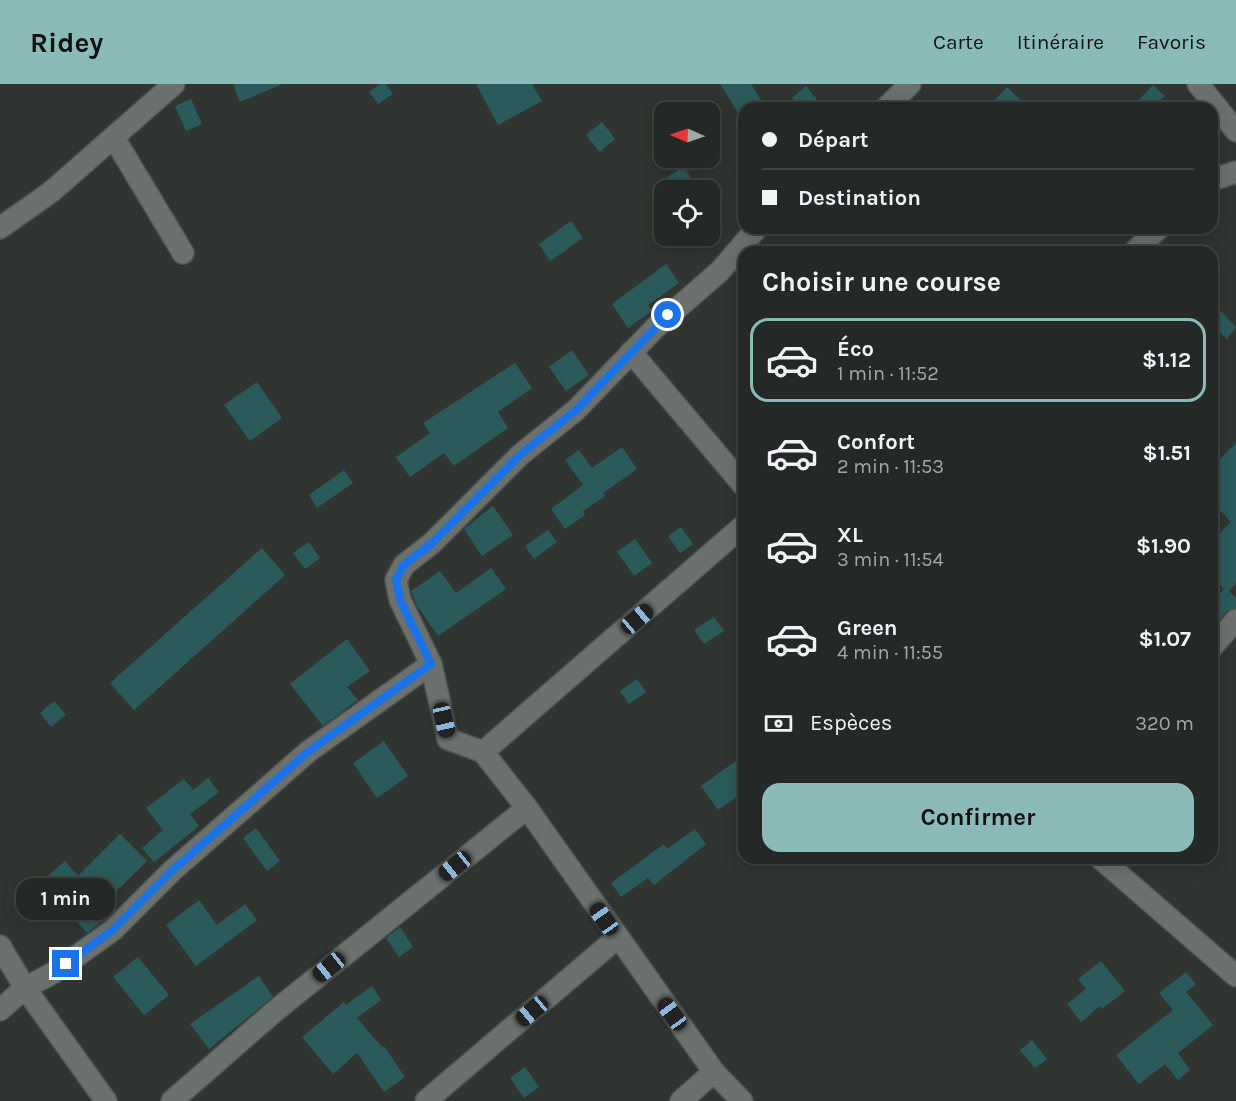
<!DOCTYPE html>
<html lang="fr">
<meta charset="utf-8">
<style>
body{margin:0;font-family:Karla,sans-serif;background:#2c302e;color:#f1f3f6;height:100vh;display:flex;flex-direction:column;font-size:22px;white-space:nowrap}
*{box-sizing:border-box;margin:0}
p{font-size:20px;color:#a3a6a7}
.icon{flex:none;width:33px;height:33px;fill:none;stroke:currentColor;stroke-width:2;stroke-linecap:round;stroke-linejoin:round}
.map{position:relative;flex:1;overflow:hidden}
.panel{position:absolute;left:738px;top:162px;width:480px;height:618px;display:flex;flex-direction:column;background:#242826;border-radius:18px;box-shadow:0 3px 15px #0003,0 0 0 2px #414443}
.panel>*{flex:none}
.hud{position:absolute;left:738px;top:18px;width:480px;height:132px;border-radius:18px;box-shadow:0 3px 15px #0003,0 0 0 2px #414443;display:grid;align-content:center;height:132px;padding:0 24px;background:#242826}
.needle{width:39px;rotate:272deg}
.buttons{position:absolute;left:654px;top:18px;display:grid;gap:12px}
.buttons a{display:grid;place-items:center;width:66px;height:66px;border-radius:12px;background:#242826;box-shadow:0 3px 15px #0003,0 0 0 2px #414443;font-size:30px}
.end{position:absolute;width:27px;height:27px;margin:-14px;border:8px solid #1a73e8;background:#fff;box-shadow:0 0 0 3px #fff}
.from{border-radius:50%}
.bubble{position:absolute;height:42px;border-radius:18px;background:#242826;box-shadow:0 3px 15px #0003,0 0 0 2px #414443;font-size:20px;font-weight:700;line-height:42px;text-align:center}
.car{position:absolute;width:18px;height:36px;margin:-18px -9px;border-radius:8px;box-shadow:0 0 4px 2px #0007;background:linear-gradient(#222 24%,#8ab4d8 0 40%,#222 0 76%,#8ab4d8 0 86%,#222 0)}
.hud b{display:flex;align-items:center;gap:21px;height:57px;font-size:22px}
.hud b+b{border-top:2px solid #414443}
.hud i{width:15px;height:15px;background:#f1f3f6}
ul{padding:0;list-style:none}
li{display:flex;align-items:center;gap:18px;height:84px;margin:0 12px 9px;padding:0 12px;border:3px solid transparent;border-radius:18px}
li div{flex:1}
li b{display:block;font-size:22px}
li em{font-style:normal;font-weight:700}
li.current{border-color:#8bbbb9}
li>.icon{width:54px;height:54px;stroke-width:1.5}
h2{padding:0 24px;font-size:27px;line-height:72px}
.pay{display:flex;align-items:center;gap:15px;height:66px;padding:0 24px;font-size:22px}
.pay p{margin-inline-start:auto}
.button{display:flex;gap:12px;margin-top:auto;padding:12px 24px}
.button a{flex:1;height:69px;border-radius:18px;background:#8bbbb9;color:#111;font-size:24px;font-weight:700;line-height:69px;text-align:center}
header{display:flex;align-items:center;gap:36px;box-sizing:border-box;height:84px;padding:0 30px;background:#8bbbb9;color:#111}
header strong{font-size:28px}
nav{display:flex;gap:33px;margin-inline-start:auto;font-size:21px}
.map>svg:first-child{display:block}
.building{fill:#2b5a5a}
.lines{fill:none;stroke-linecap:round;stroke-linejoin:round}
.street-casing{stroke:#4e5250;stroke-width:24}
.street{stroke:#6b716e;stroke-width:21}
.route{stroke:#1a73e8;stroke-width:8}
</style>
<header>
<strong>Ridey</strong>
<nav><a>Carte</a><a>Itinéraire</a><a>Favoris</a></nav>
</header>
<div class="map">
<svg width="1236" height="1017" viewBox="0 0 1236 1017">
<rect width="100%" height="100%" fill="#303532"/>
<g class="building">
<polygon points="233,0 282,0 240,18"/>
<polygon points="380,0 386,0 393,10 378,20 369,8"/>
<polygon points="476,0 532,0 542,17 498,41"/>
<polygon points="720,0 751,0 761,16 749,24 744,24 739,30"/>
<polygon points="1153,1 1165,12 1153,24 1131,24"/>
<polygon points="806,2 824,24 800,24 792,14"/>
<polygon points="1007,3 1029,24 987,24"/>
<polygon points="191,15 202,40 186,47 175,22"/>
<polygon points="602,38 615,55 600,68 586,51"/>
<polygon points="684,82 694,99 683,106 674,106 666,94"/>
<polygon points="571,137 583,154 550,177 539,160"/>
<polygon points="666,180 679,199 648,221 652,227 628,244 612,220"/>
<polygon points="1212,218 1236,243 1227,255 1212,241"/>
<polygon points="572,266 589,291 566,307 549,283"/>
<polygon points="515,279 532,304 498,328 508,344 454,382 444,369 410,393 396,373 430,349 423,339"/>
<polygon points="257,298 282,334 250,357 224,321"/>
<polygon points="1236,359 1236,499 1229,507 1236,514 1236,524 1227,527 1212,544 1212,517 1224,505 1212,493 1212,457 1231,438 1212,418 1212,383"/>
<polygon points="622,363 637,385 603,409 605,412 583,427 585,431 565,445 551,425 583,401 565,376 579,366 592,384"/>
<polygon points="344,386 353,399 317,424 309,411"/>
<polygon points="493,422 513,451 482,472 464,445"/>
<polygon points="681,443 693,460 680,469 668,452"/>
<polygon points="548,446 557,458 534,475 525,462"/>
<polygon points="635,455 652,479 634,492 617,468"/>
<polygon points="309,458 320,474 305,485 293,469"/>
<polygon points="262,464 285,491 134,626 110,599"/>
<polygon points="491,484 506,505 438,552 417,522 411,507 440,487 456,509"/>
<polygon points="714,533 724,547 704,560 694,546"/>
<polygon points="347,555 370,587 347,603 358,616 323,642 290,600"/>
<polygon points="637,595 646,608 629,620 620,607"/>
<polygon points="54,617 66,631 51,643 40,629"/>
<polygon points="384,657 408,692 377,714 353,679"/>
<polygon points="744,671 744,708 718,726 701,702"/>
<polygon points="208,694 219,708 190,730 199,742 154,778 142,764 163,746 146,724 184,695 193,706"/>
<polygon points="256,744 280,777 267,787 243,754"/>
<polygon points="695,745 706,760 654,801 648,794 621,813 611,799 664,760 667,765"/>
<polygon points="120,750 147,777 102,821 110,831 87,849 42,797 65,777 78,792"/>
<polygon points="199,816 217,841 245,820 257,836 196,882 166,841"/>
<polygon points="400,843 413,863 399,873 386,854"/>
<polygon points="138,873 169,911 144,931 113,893"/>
<polygon points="1101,877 1125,907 1102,925 1100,922 1081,938 1067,920 1086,905 1078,895"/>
<polygon points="1186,888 1196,900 1186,908 1213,941 1178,969 1190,986 1178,996 1165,980 1139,1000 1116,971 1173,926 1159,909"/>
<polygon points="259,892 273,913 209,965 190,940"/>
<polygon points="372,902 381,916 357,934 382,963 384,962 405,993 384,1008 357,969 333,990 302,953 344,918 346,921"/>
<polygon points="1032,956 1047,975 1035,984 1020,966"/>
<polygon points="525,983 539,1003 524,1014 510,994"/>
</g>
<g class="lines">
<g class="street-casing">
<g id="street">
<polyline points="1198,0 1236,47"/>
<polyline points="886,24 910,0"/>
<polyline points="114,54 183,169"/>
<polyline points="1212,96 1236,88"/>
<polyline points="0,144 51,108 174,0"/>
<polyline points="1134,168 1159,144"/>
<polyline points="631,268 744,402"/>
<polyline points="1212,563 1236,536"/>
<polyline points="483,668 744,441"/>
<polyline points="1100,774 1236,892"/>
<polyline points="0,862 25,904 106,1017"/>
<polyline points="0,926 25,904 53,889 113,846 173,786 309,667 431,580"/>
<polyline points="172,1017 275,927 527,724"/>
<polyline points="426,1017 617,854"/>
<polyline points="681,1017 714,988"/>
<polyline points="742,1017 714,988 527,724 483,668 448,655 431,580 400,516 396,496 404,481 432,459 520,371 576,326 656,243 720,187 757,144"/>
</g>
</g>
<use href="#street" class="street"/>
</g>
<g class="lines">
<polyline class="route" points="66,880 113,846 173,786 309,667 431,580 400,516 396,496 404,481 432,459 520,371 576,326 668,231"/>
</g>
</svg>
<div class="buttons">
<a><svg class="needle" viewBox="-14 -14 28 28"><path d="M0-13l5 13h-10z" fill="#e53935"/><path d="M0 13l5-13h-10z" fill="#a3a6a7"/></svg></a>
<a><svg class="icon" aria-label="locate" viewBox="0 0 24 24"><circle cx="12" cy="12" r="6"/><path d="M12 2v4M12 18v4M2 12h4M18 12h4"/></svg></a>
</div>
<i class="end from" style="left:668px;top:231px"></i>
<i class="end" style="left:66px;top:880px"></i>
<div class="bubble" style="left:16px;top:794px;width:99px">1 min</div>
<i class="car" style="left:637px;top:535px;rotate:50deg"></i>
<i class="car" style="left:444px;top:636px;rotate:167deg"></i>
<i class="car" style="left:455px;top:782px;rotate:231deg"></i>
<i class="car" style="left:604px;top:835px;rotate:325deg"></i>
<i class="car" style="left:329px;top:883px;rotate:231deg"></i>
<i class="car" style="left:532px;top:927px;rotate:230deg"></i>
<i class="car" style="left:672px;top:930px;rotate:324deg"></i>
<div class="hud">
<b><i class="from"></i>Départ</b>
<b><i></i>Destination</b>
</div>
<section class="panel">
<h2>Choisir une course</h2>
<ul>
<li class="current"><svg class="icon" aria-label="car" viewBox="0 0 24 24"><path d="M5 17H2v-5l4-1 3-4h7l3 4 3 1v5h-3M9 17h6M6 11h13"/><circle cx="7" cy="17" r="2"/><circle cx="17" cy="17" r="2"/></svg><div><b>Éco</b><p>1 min · 11:52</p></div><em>$1.12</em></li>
<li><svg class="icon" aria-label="car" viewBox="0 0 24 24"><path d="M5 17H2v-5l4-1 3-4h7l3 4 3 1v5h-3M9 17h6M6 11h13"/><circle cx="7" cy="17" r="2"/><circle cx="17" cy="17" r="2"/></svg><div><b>Confort</b><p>2 min · 11:53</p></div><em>$1.51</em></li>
<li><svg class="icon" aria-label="car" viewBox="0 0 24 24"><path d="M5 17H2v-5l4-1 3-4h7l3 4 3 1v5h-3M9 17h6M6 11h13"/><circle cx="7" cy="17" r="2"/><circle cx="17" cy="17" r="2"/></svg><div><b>XL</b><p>3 min · 11:54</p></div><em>$1.90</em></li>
<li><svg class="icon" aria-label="car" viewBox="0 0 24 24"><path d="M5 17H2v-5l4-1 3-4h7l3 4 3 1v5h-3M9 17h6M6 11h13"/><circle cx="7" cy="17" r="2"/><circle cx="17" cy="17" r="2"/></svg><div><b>Green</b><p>4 min · 11:55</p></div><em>$1.07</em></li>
</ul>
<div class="pay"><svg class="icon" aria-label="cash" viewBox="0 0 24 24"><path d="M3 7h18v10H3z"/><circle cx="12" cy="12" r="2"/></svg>Espèces<p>320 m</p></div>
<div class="button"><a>Confirmer</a></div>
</section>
</div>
